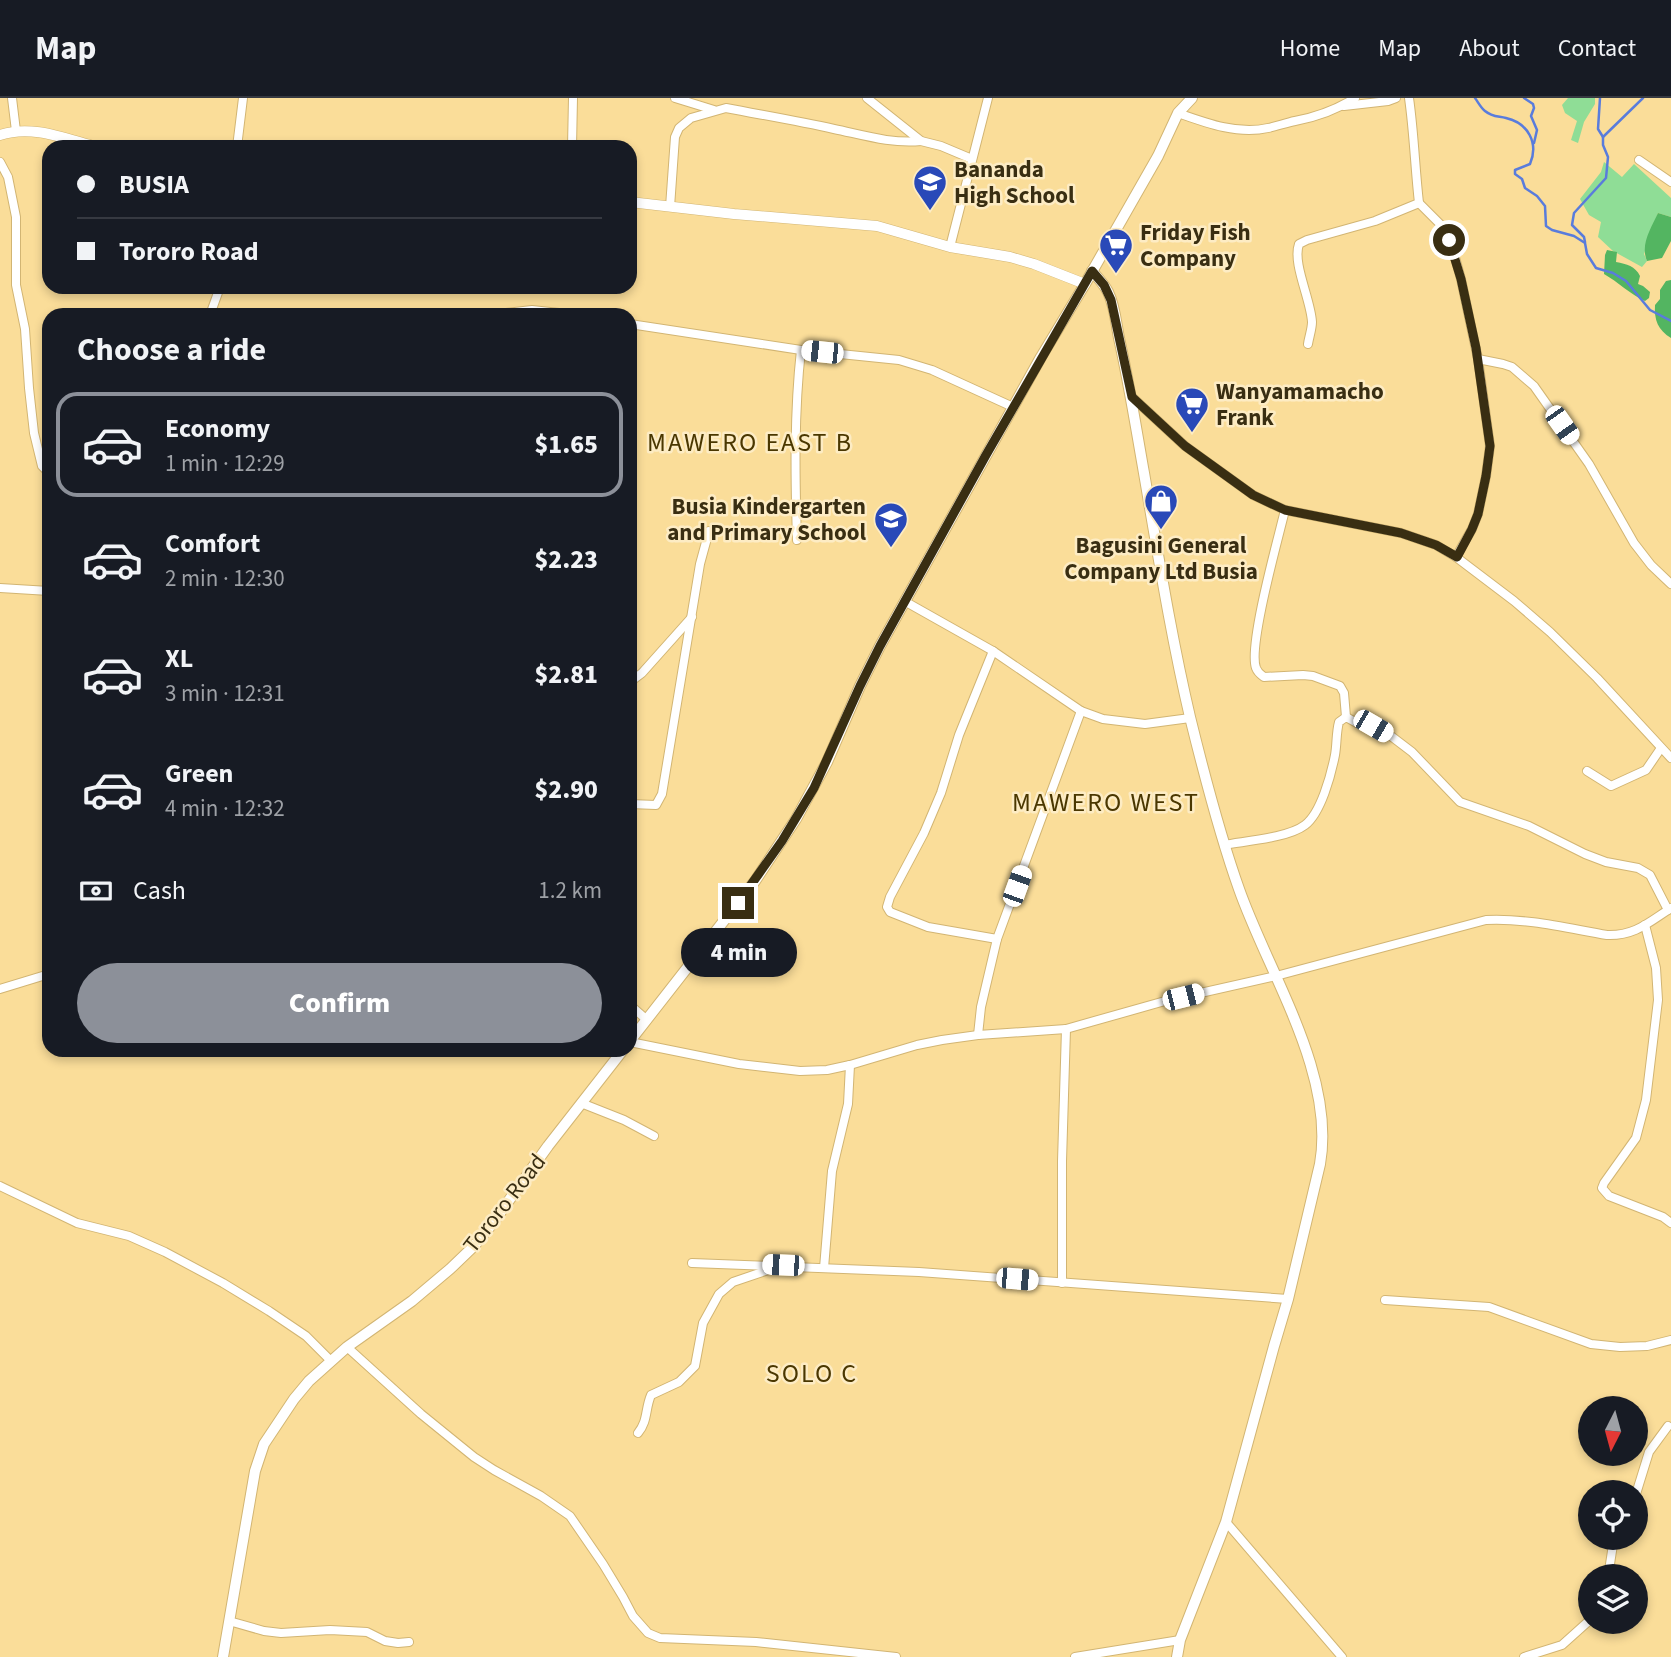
<!DOCTYPE html>
<meta charset="utf-8">
<style>
body{margin:0;font-family:"Source Sans 3",sans-serif;background:#20242c;color:#f1f3f6;height:100vh;display:flex;flex-direction:column;font-size:26px;white-space:nowrap}
*{box-sizing:border-box;margin:0}
p{font-size:23px;color:#9ea1a6}
.icon{flex:none;width:38px;height:38px;fill:none;stroke:currentColor;stroke-width:2;stroke-linecap:round;stroke-linejoin:round}
.map{position:relative;flex:1;overflow:hidden}
.panel{position:absolute;left:42px;top:210px;width:595px;height:749px;display:flex;flex-direction:column;background:#171b24;border-radius:21px;box-shadow:0 4px 10px #0003}
.panel>*{flex:none}
.top-card{position:absolute;left:42px;top:42px;width:595px;height:154px;border-radius:21px;box-shadow:0 4px 10px #0003;display:grid;align-content:center;height:154px;padding:0 35px;background:#171b24}
.needle{width:46px;rotate:186deg}
.fabs{position:absolute;left:1578px;top:1298px;display:grid;gap:14px}
.fabs a{display:grid;place-items:center;width:70px;height:70px;border-radius:50%;background:#171b24;box-shadow:0 4px 10px #0003;font-size:35px}
.end{position:absolute;width:32px;height:32px;margin:-16px;border:9px solid #392e12;background:#fff;box-shadow:0 0 0 4px #fff}
.from{border-radius:50%}
.bubble{position:absolute;height:49px;border-radius:24px;background:#171b24;box-shadow:0 4px 10px #0003;font-size:23px;font-weight:800;line-height:49px;text-align:center}
.car{position:absolute;width:21px;height:42px;margin:-21px -10px;border-radius:9px;box-shadow:0 0 5px 2px #0007;background:linear-gradient(#fff 24%,#345 0 40%,#fff 0 76%,#345 0 86%,#fff 0)}
.top-card b{display:flex;align-items:center;gap:24px;height:66px;font-size:26px}
.top-card b+b{border-top:2px solid #363941}
.top-card i{width:18px;height:18px;background:#f1f3f6}
ul{padding:0;list-style:none}
li{display:flex;align-items:center;gap:21px;height:105px;margin:0 14px 10px;padding:0 21px;border:4px solid transparent;border-radius:21px}
li div{flex:1}
li b{display:block;font-size:26px}
li em{font-style:normal;font-weight:800}
li.current{border-color:#8c9099}
li>.icon{width:63px;height:63px;stroke-width:1.5}
h2{padding:0 35px;font-size:32px;line-height:84px}
.pay{display:flex;align-items:center;gap:18px;height:77px;padding:0 35px;font-size:26px}
.pay p{margin-inline-start:auto}
.action{display:flex;gap:14px;margin-top:auto;padding:14px 35px}
.action a{flex:1;height:80px;border-radius:42px;background:#8c9099;color:#fff;font-size:28px;font-weight:800;line-height:80px;text-align:center}
header{display:flex;align-items:center;gap:42px;box-sizing:border-box;height:98px;padding:0 35px;background:#171b24;border-bottom:2px solid #363941}
header strong{font-size:33px}
nav{display:flex;gap:38px;margin-inline-start:auto;font-size:24px}
.map>svg:first-child{display:block}
.green{fill:#8fdd96}
.forest{fill:#53b561}
.lines{fill:none;stroke-linecap:round;stroke-linejoin:round}
.stream{stroke:#597cdc;stroke-width:2.5}
.minor-casing{stroke:#d2b573;stroke-width:10}
.tertiary-casing{stroke:#d2b573;stroke-width:11}
.secondary-casing{stroke:#d2b573;stroke-width:12}
.minor{stroke:#fff;stroke-width:8}
.tertiary{stroke:#fff;stroke-width:10}
.secondary{stroke:#fff;stroke-width:10}
.route{stroke:#392e12;stroke-width:9}
.labels{text-anchor:middle;stroke-width:5;stroke-linejoin:round;paint-order:stroke}
.poi-label{font-size:23px;font-weight:bold;fill:#392e12;stroke:#fdecc4;text-anchor:start}
.street-label{font-size:23px;fill:#392e12;stroke:#fdecc4}
.quarter-label{font-size:26px;letter-spacing:2px;fill:#4a3700;stroke:#fdecc4}
</style>
<header>
<strong>Map</strong>
<nav><a>Home</a><a>Map</a><a>About</a><a>Contact</a></nav>
</header>
<div class="map">
<svg width="1671" height="1559" viewBox="0 0 1671 1559">
<rect width="100%" height="100%" fill="#fadd99"/>
<g class="green">
<polygon points="1568,0 1595,0 1595,6 1584,24 1578,45 1571,42 1577,23 1565,15 1562,7"/>
<polygon points="1604,64 1622,79 1634,66 1671,100 1671,119 1658,115 1644,156 1647,163 1642,169 1613,153 1598,139 1601,124 1589,117 1580,101 1601,74"/>
</g>
<g class="forest">
<path d="M1658,115L1671,119V143L1662,160L1647,163C1640,147 1651,130 1658,115Z"/>
<path d="M1607,152L1617,154L1616,164C1627,166 1635,168 1640,178L1638,186L1643,188L1650,194L1649,200L1645,203C1630,196 1618,184 1604,176L1605,157Z"/>
<path d="M1671,182V240C1658,232 1654,222 1655,207L1660,201V192L1666,183Z"/>
</g>
<g class="lines">
<g class="stream">
<path d="M1475,0C1478,4 1481,10 1485,13C1492,19 1498,18 1506,20C1528,25 1539,45 1530,66L1515,72V76L1522,81L1525,90L1537,98L1545,108L1546,128L1552,132L1574,138L1585,145L1587,156L1596,170L1613,175L1626,183L1650,212L1671,223"/>
<polyline points="1524,0 1533,6 1534,10 1531,18 1537,32 1534,45"/>
<polyline points="1603,39 1643,0"/>
<polyline points="1585,144 1584,139 1572,127 1574,115 1606,80 1608,59 1603,47 1603,39 1598,31 1600,0"/>
</g>
<g class="minor-casing">
<g id="minor">
<polyline points="12,0 16,33"/>
<polyline points="675,0 714,12"/>
<polyline points="867,0 921,43 941,48 972,61"/>
<polyline points="1344,8 1388,3 1396,0"/>
<path d="M1178,15C1206,25 1238,37 1268,30C1277,28 1286,25 1295,23C1316,19 1336,12 1355,0"/>
<polyline points="237,49 243,0"/>
<polyline points="572,49 573,0"/>
<polyline points="1639,62 1671,84"/>
<polyline points="0,64 8,79 16,119 16,187 25,231 29,290 34,335 42,368 49,375"/>
<polyline points="1419,105 1448,134 1461,181 1478,261 1490,348 1486,378 1478,416 1472,431 1456,459"/>
<path d="M670,109L675,39L679,30L691,20L726,10C762,17 798,23 834,31C863,37 891,46 921,43"/>
<polyline points="950,149 988,0"/>
<polyline points="210,217 220,189"/>
<polyline points="488,217 532,212 577,217"/>
<polyline points="630,226 801,252 899,262 932,272 1013,309"/>
<path d="M1308,246C1309,239 1312,231 1312,224C1311,202 1292,165 1299,146L1307,142L1375,123L1419,105C1415,70 1414,35 1409,0"/>
<polyline points="1478,261 1503,266 1512,269 1534,288 1589,366 1634,445 1651,467 1671,486"/>
<polyline points="1132,299 1185,348 1253,397 1285,412 1401,435 1436,447 1456,459 1514,503 1550,534 1597,580 1671,660"/>
<path d="M1285,412C1278,441 1248,548 1256,570C1258,575 1260,576 1264,579L1303,577L1313,578L1340,588L1344,595L1346,619"/>
<path d="M797,442C795,379 794,315 801,252"/>
<polyline points="0,490 49,493"/>
<polyline points="906,504 993,553 1081,613 997,841 981,909 978,937"/>
<polyline points="993,553 959,637 941,695 924,735 890,799 887,809 890,814 928,829 997,841"/>
<polyline points="630,584 642,575 692,519"/>
<polyline points="1081,613 1103,621 1145,626 1190,620"/>
<polyline points="1587,673 1611,688 1646,672 1661,650"/>
<polyline points="630,706 656,707 662,696 700,466 709,433"/>
<path d="M1224,747C1245,743 1288,740 1305,727C1321,715 1331,677 1335,657C1337,646 1336,635 1339,624L1346,619L1357,625L1373,628L1391,638L1412,654L1460,704L1529,728L1585,756L1606,764L1638,770L1650,777L1668,812"/>
<polyline points="1645,827 1656,870 1658,902 1646,1002 1636,1040 1604,1085 1602,1090 1609,1098 1663,1119 1671,1125"/>
<polyline points="0,891 49,876"/>
<polyline points="630,907 647,922"/>
<path d="M630,944L739,966L800,973L827,972L850,967L917,947L942,942L978,937L1066,931L1165,903L1276,878L1486,822C1527,820 1566,830 1607,837C1635,838 1649,824 1671,810"/>
<polyline points="581,1005 624,1022 654,1038"/>
<polyline points="0,1088 77,1125 129,1138 165,1154 223,1185 269,1213 306,1238 331,1263"/>
<polyline points="692,1165 919,1174 1288,1201"/>
<polyline points="824,1170 832,1073 848,1006 850,967"/>
<polyline points="1062,1185 1062,1063 1066,931"/>
<polyline points="1385,1202 1489,1209 1591,1246 1620,1249 1647,1248 1671,1242"/>
<polyline points="347,1249 421,1316 474,1359 494,1372 541,1398 570,1418 603,1466 623,1499 633,1518 648,1535 660,1540 756,1544 896,1559"/>
<path d="M638,1335C648,1323 645,1311 651,1297L679,1284L695,1268L703,1225L719,1196L733,1184L777,1169"/>
<polyline points="1636,1396 1649,1354 1668,1328"/>
<polyline points="1226,1424 1342,1559"/>
<polyline points="1608,1479 1614,1440"/>
<polyline points="229,1523 264,1533 281,1535 330,1532 367,1534 385,1543 398,1545 409,1544"/>
<polyline points="1075,1559 1180,1542"/>
<polyline points="1524,1559 1562,1547 1591,1521"/>
</g>
</g>
<g class="tertiary-casing">
<g id="tertiary">
<path d="M0,37C32,26 66,41 97,49"/>
<polyline points="630,104 734,116 877,128 950,149 1010,159 1034,166 1085,186"/>
</g>
</g>
<g class="secondary-casing">
<g id="secondary">
<path d="M1092,173C1098,180 1104,186 1108,194C1115,208 1116,225 1119,240C1129,285 1136,330 1144,375C1158,456 1171,538 1190,619C1204,676 1219,735 1239,791C1268,874 1336,976 1320,1066L1288,1201L1274,1248L1226,1424L1180,1542L1177,1559"/>
<polyline points="630,943 755,783 796,721 827,664 860,588 880,548 1041,259 1085,186 1158,58 1178,15 1192,0"/>
<polyline points="223,1559 255,1373 264,1346 294,1301 309,1283 347,1249 412,1203 450,1171 474,1148 492,1126 548,1048 623,952"/>
</g>
</g>
<use href="#minor" class="minor"/>
<use href="#tertiary" class="tertiary"/>
<use href="#secondary" class="secondary"/>
</g>
<g class="lines">
<polyline class="route" points="738,805 782,743 814,690 860,588 880,548 986,357 1092,173 1104,187 1111,202 1132,299 1185,348 1253,397 1285,412 1401,435 1436,447 1457,459 1472,431 1478,416 1486,378 1490,348 1476,250 1461,181 1449,142"/>
</g>
<defs>
<g id="school-pin" transform="scale(1.75)"><path d="M0 17L-7.5 6A9.5 9.5 0 1 1 7.5 6Z" fill="#2949b8" stroke="#fdecc4"/><path d="M0-5L7-2L0 1L-7-2ZM-4 1L0 2.5L4 1V4Q0 6-4 4Z" fill="#fff"/></g>
<g id="supermarket-pin" transform="scale(1.75)"><path d="M0 17L-7.5 6A9.5 9.5 0 1 1 7.5 6Z" fill="#2949b8" stroke="#fdecc4"/><path d="M-6-5.5h2.5l.6 2H6L4.5 2H-2.5L-4.4-4H-6ZM-1.5 3.2a1.3 1.3 0 1 0 .1 0ZM3 3.2a1.3 1.3 0 1 0 .1 0Z" fill="#fff"/></g>
<g id="shop-pin" transform="scale(1.75)"><path d="M0 17L-7.5 6A9.5 9.5 0 1 1 7.5 6Z" fill="#2949b8" stroke="#fdecc4"/><path d="M-5-2.5h2.3a2.7 3.5 0 0 1 5.4 0H5L5.5 6h-11ZM-1.5-2.5h3a1.5 2.3 0 0 0-3 0Z" fill="#fff"/></g>
</defs>
<g fill-rule="evenodd">
<use href="#school-pin" x="930" y="84"/>
<use href="#supermarket-pin" x="1116" y="147"/>
<use href="#supermarket-pin" x="1192" y="306"/>
<use href="#shop-pin" x="1161" y="403"/>
<use href="#school-pin" x="891" y="421"/>
</g>
<g class="labels">
<g class="poi-label">
<text x="954" y="79">Bananda<tspan x="954" dy="26">High School</tspan></text>
<text x="1140" y="142">Friday Fish<tspan x="1140" dy="26">Company</tspan></text>
<text x="1216" y="301">Wanyamamacho<tspan x="1216" dy="26">Frank</tspan></text>
<text x="866" y="416" text-anchor="end">Busia Kindergarten<tspan x="866" dy="26">and Primary School</tspan></text>
<text x="1161" y="455" text-anchor="middle">Bagusini General<tspan x="1161" dy="26">Company Ltd Busia</tspan></text>
</g>
<g class="street-label">
<text transform="translate(504 1105) rotate(-52)" y="8">Tororo Road</text>
</g>
<g class="quarter-label">
<text x="750" y="353">MAWERO EAST B</text>
<text x="1106" y="713">MAWERO WEST</text>
<text x="812" y="1284">SOLO C</text>
</g>
</g>
</svg>
<div class="fabs">
<a><svg class="needle" viewBox="-14 -14 28 28"><path d="M0-13l5 13h-10z" fill="#e53935"/><path d="M0 13l5-13h-10z" fill="#9ea1a6"/></svg></a>
<a><svg class="icon" aria-label="locate" viewBox="0 0 24 24"><circle cx="12" cy="12" r="6"/><path d="M12 2v4M12 18v4M2 12h4M18 12h4"/></svg></a>
<a><svg class="icon" aria-label="layers" viewBox="0 0 24 24"><path d="M12 4l9 5-9 5-9-5zM3 14l9 5 9-5"/></svg></a>
</div>
<i class="end from" style="left:1449px;top:142px"></i>
<i class="end" style="left:738px;top:805px"></i>
<div class="bubble" style="left:681px;top:830px;width:116px">4 min</div>
<i class="car" style="left:822px;top:254px;rotate:276deg"></i>
<i class="car" style="left:1562px;top:327px;rotate:145deg"></i>
<i class="car" style="left:1373px;top:628px;rotate:120deg"></i>
<i class="car" style="left:1017px;top:788px;rotate:20deg"></i>
<i class="car" style="left:1183px;top:899px;rotate:76deg"></i>
<i class="car" style="left:783px;top:1167px;rotate:272deg"></i>
<i class="car" style="left:1017px;top:1181px;rotate:95deg"></i>
<div class="top-card">
<b><i class="from"></i>BUSIA</b>
<b><i></i>Tororo Road</b>
</div>
<section class="panel">
<h2>Choose a ride</h2>
<ul>
<li class="current"><svg class="icon" aria-label="car" viewBox="0 0 24 24"><path d="M5 17H2v-5l4-1 3-4h7l3 4 3 1v5h-3M9 17h6M6 11h13"/><circle cx="7" cy="17" r="2"/><circle cx="17" cy="17" r="2"/></svg><div><b>Economy</b><p>1 min · 12:29</p></div><em>$1.65</em></li>
<li><svg class="icon" aria-label="car" viewBox="0 0 24 24"><path d="M5 17H2v-5l4-1 3-4h7l3 4 3 1v5h-3M9 17h6M6 11h13"/><circle cx="7" cy="17" r="2"/><circle cx="17" cy="17" r="2"/></svg><div><b>Comfort</b><p>2 min · 12:30</p></div><em>$2.23</em></li>
<li><svg class="icon" aria-label="car" viewBox="0 0 24 24"><path d="M5 17H2v-5l4-1 3-4h7l3 4 3 1v5h-3M9 17h6M6 11h13"/><circle cx="7" cy="17" r="2"/><circle cx="17" cy="17" r="2"/></svg><div><b>XL</b><p>3 min · 12:31</p></div><em>$2.81</em></li>
<li><svg class="icon" aria-label="car" viewBox="0 0 24 24"><path d="M5 17H2v-5l4-1 3-4h7l3 4 3 1v5h-3M9 17h6M6 11h13"/><circle cx="7" cy="17" r="2"/><circle cx="17" cy="17" r="2"/></svg><div><b>Green</b><p>4 min · 12:32</p></div><em>$2.90</em></li>
</ul>
<div class="pay"><svg class="icon" aria-label="cash" viewBox="0 0 24 24"><path d="M3 7h18v10H3z"/><circle cx="12" cy="12" r="2"/></svg>Cash<p>1.2 km</p></div>
<div class="action"><a>Confirm</a></div>
</section>
</div>
